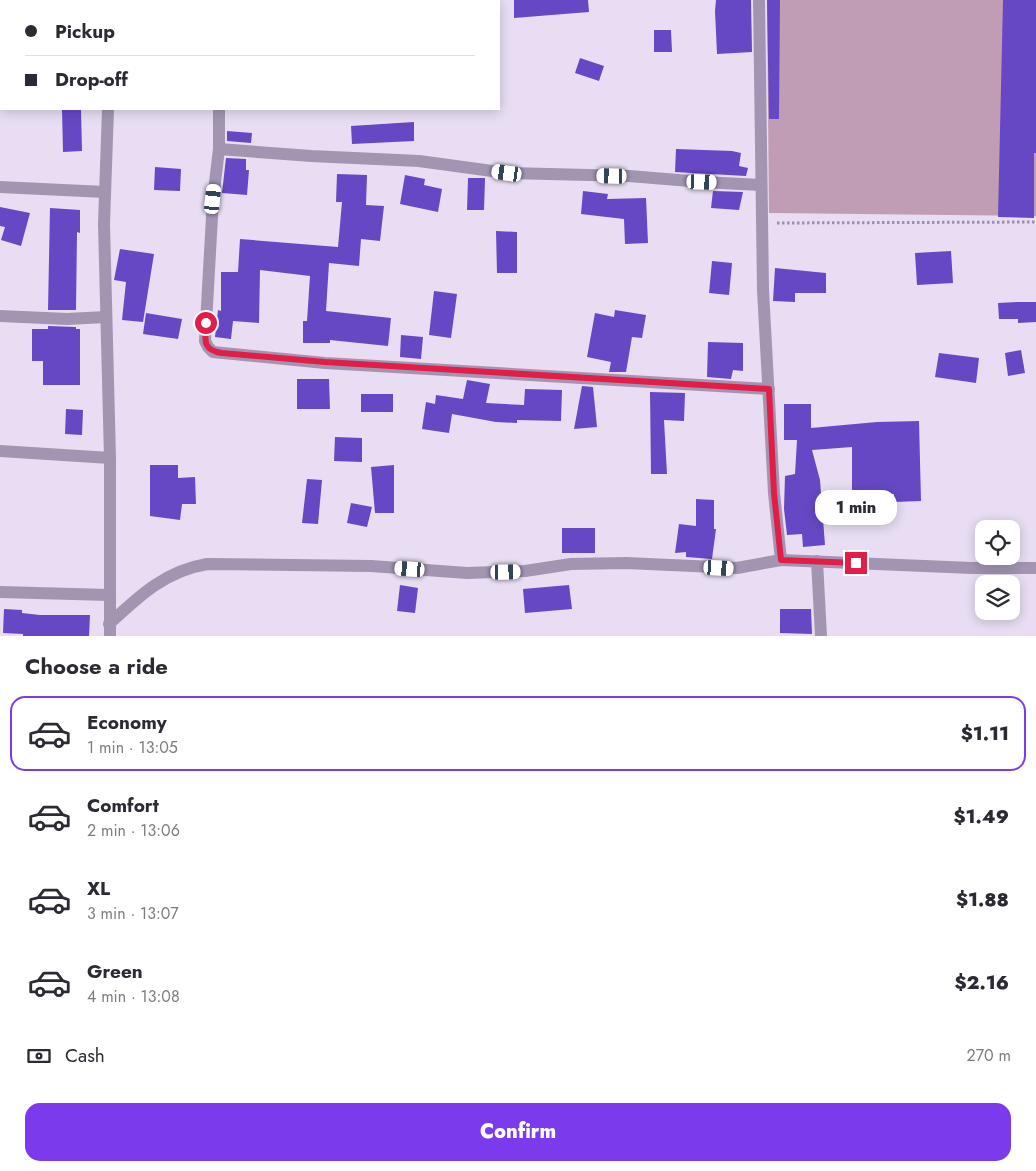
<!DOCTYPE html>
<meta charset="utf-8">
<style>
body{margin:0;font-family:Jost,sans-serif;background:#f2f2f3;color:#2b2b33;height:100vh;display:flex;flex-direction:column;font-size:19px;white-space:nowrap}
*{box-sizing:border-box;margin:0}
p{font-size:16px;color:#7c7c81}
.icon{flex:none;width:28px;height:28px;fill:none;stroke:currentColor;stroke-width:2;stroke-linecap:round;stroke-linejoin:round}
.map{position:relative;height:636px;overflow:hidden}
.drawer{display:flex;flex-direction:column;background:#fff;flex:1}
.drawer>*{flex:none}
.guide{position:absolute;left:0px;top:0px;width:500px;height:110px;box-shadow:0 2px 12px #0003;display:grid;align-content:center;height:110px;padding:0 25px;background:#fff}
.buttons{position:absolute;left:975px;top:520px;display:grid;gap:10px}
.buttons a{display:grid;place-items:center;width:45px;height:45px;border-radius:10px;background:#fff;box-shadow:0 2px 12px #0003;font-size:25px}
.end{position:absolute;width:22px;height:22px;margin:-11px;border:6px solid #e11d48;background:#fff;box-shadow:0 0 0 2px #fff}
.from{border-radius:50%}
.bubble{position:absolute;height:35px;border-radius:15px;background:#fff;box-shadow:0 2px 12px #0003;font-size:16px;font-weight:800;line-height:35px;text-align:center}
.car{position:absolute;width:15px;height:30px;margin:-15px -8px;border-radius:6px;box-shadow:0 0 4px 1px #0007;background:linear-gradient(#fff 24%,#345 0 40%,#fff 0 76%,#345 0 86%,#fff 0)}
.guide b{display:flex;align-items:center;gap:18px;height:48px;font-size:19px}
.guide b+b{border-top:1px solid #e1e1e2}
.guide i{width:12px;height:12px;background:#2b2b33}
ul{padding:0;list-style:none}
li{display:flex;align-items:center;gap:15px;height:75px;margin:0 10px 8px;padding:0 15px;border:2px solid transparent;border-radius:15px}
li div{flex:1}
li b{display:block;font-size:19px}
li em{font-style:normal;font-weight:800}
li.on{border-color:#7c3aed}
li>.icon{width:45px;height:45px;stroke-width:1.5}
h2{padding:0 25px;font-size:22px;line-height:60px}
.pay{display:flex;align-items:center;gap:12px;height:55px;padding:0 25px;font-size:19px}
.pay p{margin-inline-start:auto}
.button{display:flex;gap:10px;margin-top:auto;padding:10px 25px}
.button a{flex:1;height:58px;border-radius:15px;background:#7c3aed;color:#fff;font-size:20px;font-weight:800;line-height:58px;text-align:center}
.map>svg:first-child{display:block}
.green{fill:#c19db5}
.building{fill:#6648c5}
.lines{fill:none;stroke-linecap:round;stroke-linejoin:round}
.path{stroke:#9d8fb1;stroke-width:3;stroke-dasharray:2.5 2.5;stroke-linecap:butt}
.minor{stroke:#a295b2;stroke-width:12}
.route{stroke:#e11d48;stroke-width:6}
</style>
<div class="map">
<svg width="1036" height="636" viewBox="0 0 1036 636">
<rect width="100%" height="100%" fill="#e8ddf2"/>
<polygon class="green" points="767,0 1036,0 1036,216 769,213"/>
<g class="building">
<polygon points="514,0 588,0 589,12 514,18"/>
<polygon points="716,0 751,0 752,52 717,54 715,11"/>
<polygon points="767,0 780,0 779,119 769,119"/>
<polygon points="1003,0 1036,0 1036,153 1034,153 1034,218 998,217"/>
<polygon points="654,30 671,30 672,52 654,52"/>
<polygon points="580,58 604,66 599,81 575,73"/>
<polygon points="62,109 81,109 82,151 63,152"/>
<polygon points="414,122 414,141 352,144 351,126"/>
<polygon points="227,131 252,133 251,143 227,141"/>
<polygon points="676,149 732,151 741,153 739,166 748,168 746,176 675,172"/>
<polygon points="226,158 246,159 246,170 249,170 247,195 222,193"/>
<polygon points="155,167 181,169 180,191 154,190"/>
<polygon points="337,174 367,175 366,205 384,206 380,241 361,239 359,266 329,263 326,311 391,318 388,346 330,340 330,343 303,343 303,321 307,321 310,276 260,270 259,323 233,321 231,339 215,337 218,310 221,311 221,272 238,272 240,239 338,247 342,202 336,202"/>
<polygon points="405,175 425,179 424,185 442,189 438,212 400,204"/>
<polygon points="468,178 485,178 484,210 467,210"/>
<polygon points="583,191 608,194 607,199 646,198 648,243 625,244 624,219 581,214"/>
<polygon points="713,191 743,192 739,210 711,208"/>
<polygon points="0,207 30,213 21,246 1,240 5,227 0,226"/>
<polygon points="50,208 80,210 80,233 77,232 76,310 48,310"/>
<polygon points="496,231 517,232 517,273 497,273"/>
<polygon points="120,249 154,254 143,322 122,320 126,282 114,280"/>
<polygon points="951,251 953,283 917,285 915,253"/>
<polygon points="712,261 732,263 729,295 709,293"/>
<polygon points="775,268 826,273 826,293 795,293 795,302 773,301"/>
<polygon points="434,291 457,294 451,338 429,335"/>
<polygon points="1017,302 1036,302 1036,322 1018,323 1018,319 999,319 998,303"/>
<polygon points="615,310 646,315 642,338 632,337 626,372 609,372 611,362 587,357 595,313 614,317"/>
<polygon points="146,313 182,319 178,339 143,334"/>
<polygon points="48,326 76,327 76,329 80,329 80,385 43,385 43,361 32,361 32,329 48,329"/>
<polygon points="401,335 423,337 421,359 400,357"/>
<polygon points="708,342 743,343 743,371 733,370 731,379 707,377"/>
<polygon points="1021,350 1025,373 1008,376 1005,353"/>
<polygon points="939,353 979,358 976,383 935,377"/>
<polygon points="297,379 329,379 330,409 297,409"/>
<polygon points="467,380 490,384 486,403 524,405 525,389 562,390 561,421 517,420 517,423 496,422 452,414 449,433 422,429 426,402 435,404 436,395 463,399"/>
<polygon points="582,386 593,387 597,427 574,429"/>
<polygon points="650,392 685,393 684,421 664,420 667,474 651,474"/>
<rect x="361" y="394" width="32" height="18"/>
<polygon points="784,404 811,404 811,428 877,422 919,421 921,501 894,502 894,494 852,493 852,447 812,450 820,480 825,545 803,547 802,534 787,535 784,509 785,476 795,474 797,440 784,440"/>
<polygon points="66,409 83,410 82,435 65,434"/>
<polygon points="335,437 362,438 362,462 334,461"/>
<polygon points="150,465 178,465 178,478 195,477 196,504 182,504 180,520 150,516"/>
<polygon points="394,465 394,513 375,513 371,467"/>
<polygon points="307,479 322,480 318,524 302,523"/>
<polygon points="696,499 714,500 714,529 716,529 712,559 686,557 686,552 675,553 679,524 696,526"/>
<polygon points="351,503 372,507 367,527 347,523"/>
<rect x="562" y="528" width="33" height="25"/>
<polygon points="400,585 418,588 415,613 397,611"/>
<polygon points="569,585 572,609 525,613 523,589"/>
<polygon points="4,609 22,610 22,613 40,615 90,615 89,636 23,636 23,634 3,633"/>
<polygon points="780,609 811,609 812,634 780,633"/>
</g>
<g class="lines">
<polyline class="path" points="777,223 1036,222"/>
<g class="minor">
<polyline points="100,0 100,1"/>
<polyline points="759,0 763,290 774,493 781,560 972,568 1036,568"/>
<polyline points="219,1 219,0"/>
<polyline points="0,42 1,42"/>
<polyline points="108,109 104,224 110,458 110,636"/>
<polyline points="219,109 219,149 213,199 205,341 208,347 213,352 325,363 769,389"/>
<polyline points="219,149 311,156 419,161 507,173 629,176 702,182 761,185"/>
<polyline points="0,187 105,192"/>
<polyline points="0,316 67,319 106,317"/>
<polyline points="0,451 110,458"/>
<polyline points="817,561 821,636"/>
<polyline points="0,592 109,595"/>
<path d="M109,624C139,596 165,571 207,564L371,566L467,573L525,571L571,564L626,563L737,568L781,560"/>
</g>
</g>
<g class="lines">
<path class="route" d="M206,323C205,340 202,350 222,353L325,362L769,389L774,493L781,560L856,563"/>
</g>
</svg>
<div class="buttons">
<a><svg class="icon" aria-label="locate" viewBox="0 0 24 24"><circle cx="12" cy="12" r="6"/><path d="M12 2v4M12 18v4M2 12h4M18 12h4"/></svg></a>
<a><svg class="icon" aria-label="layers" viewBox="0 0 24 24"><path d="M12 4l9 5-9 5-9-5zM3 14l9 5 9-5"/></svg></a>
</div>
<i class="end from" style="left:206px;top:323px"></i>
<i class="end" style="left:856px;top:563px"></i>
<div class="bubble" style="left:815px;top:490px;width:82px">1 min</div>
<i class="car" style="left:507px;top:173px;rotate:278deg"></i>
<i class="car" style="left:612px;top:176px;rotate:271deg"></i>
<i class="car" style="left:702px;top:182px;rotate:92deg"></i>
<i class="car" style="left:213px;top:199px;rotate:6deg"></i>
<i class="car" style="left:719px;top:568px;rotate:93deg"></i>
<i class="car" style="left:410px;top:569px;rotate:274deg"></i>
<i class="car" style="left:506px;top:572px;rotate:89deg"></i>
<div class="guide">
<b><i class="from"></i>Pickup</b>
<b><i></i>Drop-off</b>
</div>
</div>
<section class="drawer">
<h2>Choose a ride</h2>
<ul>
<li class="on"><svg class="icon" aria-label="car" viewBox="0 0 24 24"><path d="M5 17H2v-5l4-1 3-4h7l3 4 3 1v5h-3M9 17h6M6 11h13"/><circle cx="7" cy="17" r="2"/><circle cx="17" cy="17" r="2"/></svg><div><b>Economy</b><p>1 min · 13:05</p></div><em>$1.11</em></li>
<li><svg class="icon" aria-label="car" viewBox="0 0 24 24"><path d="M5 17H2v-5l4-1 3-4h7l3 4 3 1v5h-3M9 17h6M6 11h13"/><circle cx="7" cy="17" r="2"/><circle cx="17" cy="17" r="2"/></svg><div><b>Comfort</b><p>2 min · 13:06</p></div><em>$1.49</em></li>
<li><svg class="icon" aria-label="car" viewBox="0 0 24 24"><path d="M5 17H2v-5l4-1 3-4h7l3 4 3 1v5h-3M9 17h6M6 11h13"/><circle cx="7" cy="17" r="2"/><circle cx="17" cy="17" r="2"/></svg><div><b>XL</b><p>3 min · 13:07</p></div><em>$1.88</em></li>
<li><svg class="icon" aria-label="car" viewBox="0 0 24 24"><path d="M5 17H2v-5l4-1 3-4h7l3 4 3 1v5h-3M9 17h6M6 11h13"/><circle cx="7" cy="17" r="2"/><circle cx="17" cy="17" r="2"/></svg><div><b>Green</b><p>4 min · 13:08</p></div><em>$2.16</em></li>
</ul>
<div class="pay"><svg class="icon" aria-label="cash" viewBox="0 0 24 24"><path d="M3 7h18v10H3z"/><circle cx="12" cy="12" r="2"/></svg>Cash<p>270 m</p></div>
<div class="button"><a>Confirm</a></div>
</section>
